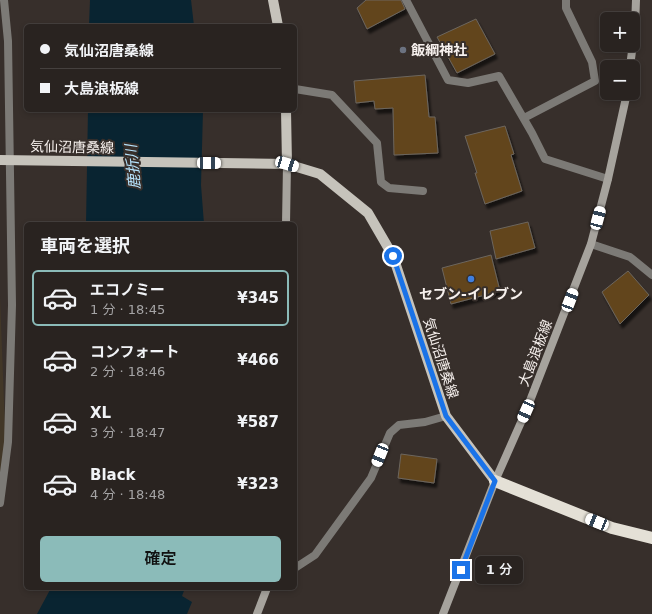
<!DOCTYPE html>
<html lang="ja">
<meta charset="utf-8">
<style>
body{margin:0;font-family:"DejaVu Sans","Noto Sans JP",sans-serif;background:#312b29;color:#f1f3f6;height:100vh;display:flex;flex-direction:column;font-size:15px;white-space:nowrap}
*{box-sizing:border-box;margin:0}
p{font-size:13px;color:#a5a4a5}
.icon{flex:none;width:22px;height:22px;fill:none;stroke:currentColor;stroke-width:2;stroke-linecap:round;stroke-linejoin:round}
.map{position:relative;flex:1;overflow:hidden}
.details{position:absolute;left:24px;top:222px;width:273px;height:368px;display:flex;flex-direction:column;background:#292320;border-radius:6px;box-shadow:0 2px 6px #0003,0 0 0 1px #45403e}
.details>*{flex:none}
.hud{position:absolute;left:24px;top:24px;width:273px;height:88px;border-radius:6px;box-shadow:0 2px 6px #0003,0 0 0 1px #45403e;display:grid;align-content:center;height:88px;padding:0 16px;background:#292320}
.buttons{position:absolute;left:600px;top:12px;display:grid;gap:8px}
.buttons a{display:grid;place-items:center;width:40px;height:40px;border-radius:6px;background:#292320;box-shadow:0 2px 6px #0003,0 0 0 1px #45403e;font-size:20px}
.end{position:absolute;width:18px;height:18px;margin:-9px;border:5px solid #1a73e8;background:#fff;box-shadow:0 0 0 2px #fff}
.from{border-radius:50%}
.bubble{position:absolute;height:28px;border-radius:6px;background:#292320;box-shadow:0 2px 6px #0003,0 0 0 1px #45403e;font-size:13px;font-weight:600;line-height:28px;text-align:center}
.car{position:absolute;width:12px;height:24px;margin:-12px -6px;border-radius:5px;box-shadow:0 0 3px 1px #0007;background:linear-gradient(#fff 24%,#345 0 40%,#fff 0 76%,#345 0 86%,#fff 0)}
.hud b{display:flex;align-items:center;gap:14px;height:38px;font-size:15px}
.hud b+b{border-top:1px solid #45403e}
.hud i{width:10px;height:10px;background:#f1f3f6}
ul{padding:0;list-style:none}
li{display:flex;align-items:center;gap:12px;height:56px;margin:0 8px 6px;padding:0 8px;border:2px solid transparent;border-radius:6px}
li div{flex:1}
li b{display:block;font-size:15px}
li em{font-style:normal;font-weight:600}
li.current{border-color:#8bbbb9}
li>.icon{width:36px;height:36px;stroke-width:1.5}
h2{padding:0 16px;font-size:18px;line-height:48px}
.primary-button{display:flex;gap:8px;margin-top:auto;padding:8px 16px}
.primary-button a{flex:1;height:46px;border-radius:6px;background:#8bbbb9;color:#111;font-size:16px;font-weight:600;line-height:46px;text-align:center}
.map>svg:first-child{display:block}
.industrial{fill:#423727}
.water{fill:#092431}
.building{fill:#62441c;stroke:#6c665e;filter:url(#shadow)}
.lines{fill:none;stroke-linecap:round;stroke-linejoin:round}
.minor{stroke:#7c7a76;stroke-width:8}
.secondary{stroke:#a6a39d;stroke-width:8}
.primary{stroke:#c6c3bb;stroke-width:10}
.motorway{stroke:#e4e0d6;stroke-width:12}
.route{stroke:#1a73e8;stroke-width:5}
.worship-dot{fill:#6b7280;stroke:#372f2b;stroke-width:1.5}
.shop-dot{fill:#3f7fe0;stroke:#372f2b;stroke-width:1.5}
.labels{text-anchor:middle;stroke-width:4;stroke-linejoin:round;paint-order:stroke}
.poi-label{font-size:14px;font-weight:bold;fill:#f7f1ee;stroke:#372f2b;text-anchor:start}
.street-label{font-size:14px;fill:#f7f1ee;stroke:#372f2b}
.water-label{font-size:15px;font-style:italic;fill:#b6e4fe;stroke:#372f2b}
</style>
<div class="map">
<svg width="652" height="614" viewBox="0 0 652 614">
<defs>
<filter id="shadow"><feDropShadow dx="2.5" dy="4.5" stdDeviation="1" flood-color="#0009"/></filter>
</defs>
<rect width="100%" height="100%" fill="#372f2b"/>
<polygon class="industrial" points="0,296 6,456 0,500"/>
<g class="water">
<polygon points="90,0 191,0 194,26 89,26"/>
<polygon points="88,110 203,110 201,185 204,224 86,224"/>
<polygon points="51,588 185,588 182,596 192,602 187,614 37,614"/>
</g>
<g class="building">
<polygon points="366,0 401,0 405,9 367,29 357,8"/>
<polygon points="476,19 495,54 457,73 437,37"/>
<polygon points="425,75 429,117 435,117 438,153 394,155 393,108 375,109 374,101 356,103 354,81"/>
<polygon points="505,126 514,154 511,155 522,191 485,204 475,173 477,173 465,136"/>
<polygon points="528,222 535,248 496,259 490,231"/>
<polygon points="491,255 500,291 451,304 442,268"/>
<polygon points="628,271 649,295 620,324 602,292"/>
<polygon points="401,454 437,459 434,483 398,478"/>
</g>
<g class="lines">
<g class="minor">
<polyline points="406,0 448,80 468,83 499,76 532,133 545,159 608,179"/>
<polyline points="295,89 332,95 377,143 381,182 389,188 423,191"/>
<polyline points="524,118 595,81 592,62 566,8 566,0"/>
<polyline points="591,244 630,257 652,275"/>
<polyline points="0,503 8,442 12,305 8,41 4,0"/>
<polyline points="295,568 315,555 371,478 390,433 399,425 425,422 446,416"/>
</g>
<g class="secondary">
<polyline points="630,67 635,27 636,0"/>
<polyline points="286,224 287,164"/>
<polyline points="257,614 267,588"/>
<polyline points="443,614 495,481 526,411 591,244 608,179 627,93"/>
</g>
<g class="primary">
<polyline points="273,0 278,26"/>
<polyline points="286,110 287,164"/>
<polyline points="0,160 287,164 320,174 368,213 393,256 446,416 495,481"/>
</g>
<polyline class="motorway" points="495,481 612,528 652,538"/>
</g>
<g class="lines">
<polyline class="route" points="393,256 446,416 495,481 461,570"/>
</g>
<circle class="worship-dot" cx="403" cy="50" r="4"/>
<circle class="shop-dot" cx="471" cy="279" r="4"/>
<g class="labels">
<g class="poi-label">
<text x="411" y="55">飯綱神社</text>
<text x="471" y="299" text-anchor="middle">セブン-イレブン</text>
</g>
<g class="street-label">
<text transform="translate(72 147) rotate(1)" y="5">気仙沼唐桑線</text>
<text transform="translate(535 353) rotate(-69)" y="5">大島浪板線</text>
<text transform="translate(441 358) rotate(72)" y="5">気仙沼唐桑線</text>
</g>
<g class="water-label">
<text transform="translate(133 167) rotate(-95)" y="5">鹿折川</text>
</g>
</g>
</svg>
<div class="buttons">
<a>+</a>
<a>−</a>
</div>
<i class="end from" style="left:393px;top:256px"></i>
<i class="end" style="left:461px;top:570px"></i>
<div class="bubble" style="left:475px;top:556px;width:48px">1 分</div>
<i class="car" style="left:209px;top:163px;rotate:91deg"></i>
<i class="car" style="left:287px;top:164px;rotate:107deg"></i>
<i class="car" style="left:598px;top:218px;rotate:15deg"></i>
<i class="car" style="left:570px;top:300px;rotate:21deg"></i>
<i class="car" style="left:526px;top:411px;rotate:204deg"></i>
<i class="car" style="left:380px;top:455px;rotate:202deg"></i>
<i class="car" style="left:597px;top:522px;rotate:292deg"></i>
<div class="hud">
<b><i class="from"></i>気仙沼唐桑線</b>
<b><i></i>大島浪板線</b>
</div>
<section class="details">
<h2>車両を選択</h2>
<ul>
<li class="current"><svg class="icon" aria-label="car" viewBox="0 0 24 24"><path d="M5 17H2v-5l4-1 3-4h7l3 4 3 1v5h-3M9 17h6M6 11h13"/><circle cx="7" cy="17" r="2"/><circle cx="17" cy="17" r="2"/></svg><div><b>エコノミー</b><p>1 分 · 18:45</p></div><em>¥345</em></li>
<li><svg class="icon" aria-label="car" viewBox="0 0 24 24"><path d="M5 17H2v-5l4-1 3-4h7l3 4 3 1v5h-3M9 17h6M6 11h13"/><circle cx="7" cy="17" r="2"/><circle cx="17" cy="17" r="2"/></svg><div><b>コンフォート</b><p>2 分 · 18:46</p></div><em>¥466</em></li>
<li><svg class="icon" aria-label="car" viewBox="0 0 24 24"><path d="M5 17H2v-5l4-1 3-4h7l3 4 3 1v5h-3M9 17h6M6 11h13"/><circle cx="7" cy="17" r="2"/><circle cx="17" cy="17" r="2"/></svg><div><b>XL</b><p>3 分 · 18:47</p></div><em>¥587</em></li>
<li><svg class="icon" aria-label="car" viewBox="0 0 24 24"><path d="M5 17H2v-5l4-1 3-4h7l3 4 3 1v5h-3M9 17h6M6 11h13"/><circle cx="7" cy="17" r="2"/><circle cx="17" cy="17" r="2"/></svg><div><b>Black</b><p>4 分 · 18:48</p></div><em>¥323</em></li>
</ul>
<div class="primary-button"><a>確定</a></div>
</section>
</div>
